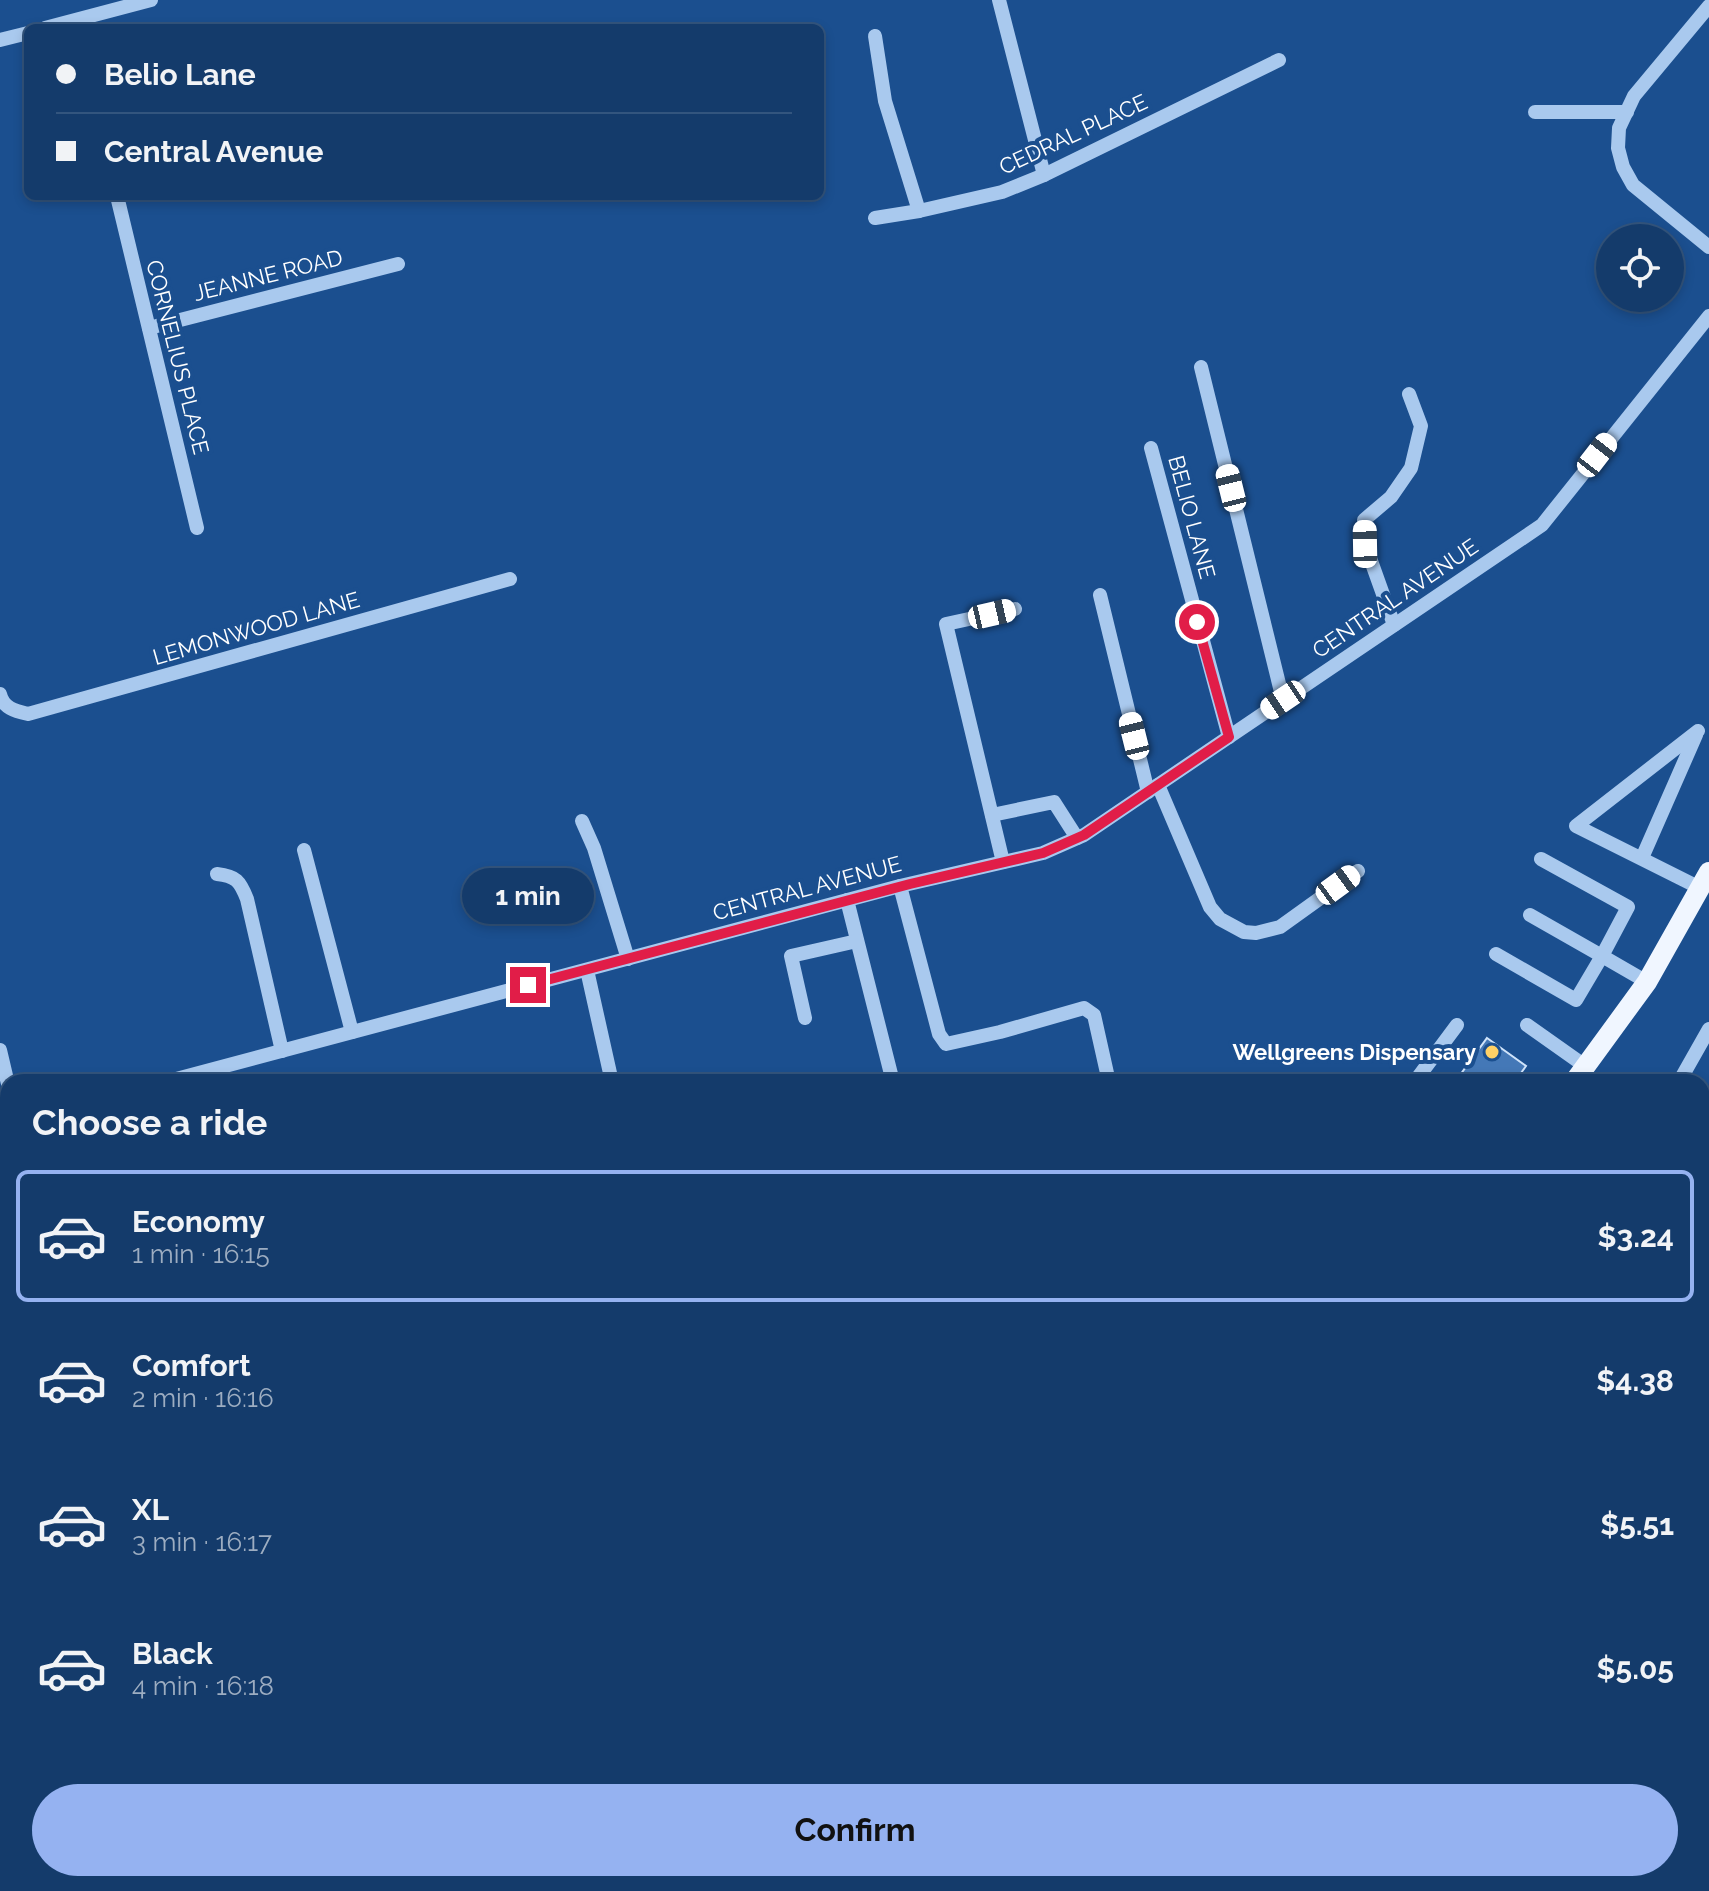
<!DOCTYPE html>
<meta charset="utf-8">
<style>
body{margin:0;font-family:Raleway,sans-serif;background:#214673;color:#f1f3f6;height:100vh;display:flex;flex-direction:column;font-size:30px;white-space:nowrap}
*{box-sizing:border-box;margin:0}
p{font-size:26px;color:#9dadc1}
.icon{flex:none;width:44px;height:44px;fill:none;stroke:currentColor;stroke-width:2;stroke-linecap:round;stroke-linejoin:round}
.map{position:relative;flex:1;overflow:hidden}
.drawer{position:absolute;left:0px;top:1074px;width:1710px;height:818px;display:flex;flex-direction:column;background:#143b6b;border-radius:24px 24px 0 0;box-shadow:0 4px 12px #0003,0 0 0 2px #33557e}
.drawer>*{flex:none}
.hud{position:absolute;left:24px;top:24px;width:800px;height:176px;border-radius:12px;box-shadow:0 4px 12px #0003,0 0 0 2px #33557e;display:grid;align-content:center;height:176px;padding:0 32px;background:#143b6b}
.buttons{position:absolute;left:1596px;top:224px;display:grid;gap:16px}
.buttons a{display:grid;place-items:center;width:88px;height:88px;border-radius:50%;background:#143b6b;box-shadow:0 4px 12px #0003,0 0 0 2px #33557e;font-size:40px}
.end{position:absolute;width:36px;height:36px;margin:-18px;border:10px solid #e11d48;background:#fff;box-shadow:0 0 0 4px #fff}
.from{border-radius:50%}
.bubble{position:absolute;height:56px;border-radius:28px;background:#143b6b;box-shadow:0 4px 12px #0003,0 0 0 2px #33557e;font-size:26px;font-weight:700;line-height:56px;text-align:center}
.car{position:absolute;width:24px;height:48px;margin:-24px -12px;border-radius:10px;box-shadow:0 0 6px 2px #0007;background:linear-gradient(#fff 24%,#345 0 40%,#fff 0 76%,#345 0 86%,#fff 0)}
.hud b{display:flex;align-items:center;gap:28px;height:76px;font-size:30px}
.hud b+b{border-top:2px solid #33557e}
.hud i{width:20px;height:20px;background:#f1f3f6}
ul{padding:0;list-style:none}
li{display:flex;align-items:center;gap:24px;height:132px;margin:0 16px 12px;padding:0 16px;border:4px solid transparent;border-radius:12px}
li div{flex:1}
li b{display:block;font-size:30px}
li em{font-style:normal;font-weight:700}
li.on{border-color:#95b2f1}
li>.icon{width:72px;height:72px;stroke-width:1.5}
h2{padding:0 32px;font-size:36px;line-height:96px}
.cta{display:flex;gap:16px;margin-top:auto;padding:16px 32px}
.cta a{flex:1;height:92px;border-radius:48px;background:#95b2f1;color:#111;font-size:32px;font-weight:700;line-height:92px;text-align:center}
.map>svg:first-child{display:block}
.building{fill:#4478b7;stroke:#cfe3fa;stroke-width:2}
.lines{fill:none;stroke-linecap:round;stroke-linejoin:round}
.minor{stroke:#a9c9ee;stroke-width:14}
.major{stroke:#f0f6ff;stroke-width:20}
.highway{stroke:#fff;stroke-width:24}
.route{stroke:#e11d48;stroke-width:10}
.poi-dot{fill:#ffd166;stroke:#1b4f8f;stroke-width:3}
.labels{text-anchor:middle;stroke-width:8;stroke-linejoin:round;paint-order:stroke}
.street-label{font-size:22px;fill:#fff;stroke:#1b4f8f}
.poi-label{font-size:22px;font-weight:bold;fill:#fff;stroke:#1b4f8f;text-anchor:end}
</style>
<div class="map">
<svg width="1709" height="1891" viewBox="0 0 1709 1891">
<rect width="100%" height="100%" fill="#1b4f8f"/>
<polygon class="building" points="1487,1038 1526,1066 1516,1080 1510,1076 1505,1082 1455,1082"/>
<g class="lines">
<g class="minor">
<polyline points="999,0 1044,175"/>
<polyline points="1709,6 1634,96 1619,128 1618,148 1623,167 1633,185 1709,247"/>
<polyline points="45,28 151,0"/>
<polyline points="875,36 885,101 919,211"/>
<polyline points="0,40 28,33"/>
<polyline points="1535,112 1627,112"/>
<polyline points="117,196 197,528"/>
<polyline points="875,218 919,211 1002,192 1044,175 1279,60"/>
<polyline points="149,328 398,264"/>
<polyline points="1201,367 1283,700"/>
<polyline points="1151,448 1229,737"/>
<polyline points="1100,595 1148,792"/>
<polyline points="1394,625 1365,544 1364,520 1391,497 1411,468 1421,426 1409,394"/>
<path d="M0,694C3,708 15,711 28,714L510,579"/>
<polyline points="1698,731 1576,826 1700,888"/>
<polyline points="1158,785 1210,907 1220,919 1244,932 1256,933 1280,927 1358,871"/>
<polyline points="992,815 1054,802 1077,838"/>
<polyline points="582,821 594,848 628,959"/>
<polyline points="304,850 352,1032"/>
<polyline points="1642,858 1696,735"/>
<polyline points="1003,862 946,624 1015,609"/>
<path d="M217,874C236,876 240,881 247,899L282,1051"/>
<polyline points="900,886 939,1034 946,1044 1000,1032 1084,1008 1094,1015 1109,1082"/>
<polyline points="847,900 893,1082"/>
<polyline points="1530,915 1602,956 1628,907 1541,859"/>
<polyline points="1496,954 1576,1000 1602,956 1647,982"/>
<polyline points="587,970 612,1082"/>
<polyline points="805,1018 791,956 857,941"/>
<polyline points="1527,1025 1585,1066"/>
<polyline points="0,1050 8,1084"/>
<polyline points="165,1082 900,886 1043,853 1084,835 1542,525 1709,316"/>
<polyline points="1419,1082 1416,1080 1457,1025"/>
<polyline points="1679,1082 1709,1029"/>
<polyline points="0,1125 8,1123"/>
<polyline points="1702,1278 1709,1269"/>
<polyline points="0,1798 8,1795"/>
<polyline points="1702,1867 1709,1860"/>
<polyline points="1702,1878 1709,1883"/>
<polyline points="609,1884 612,1891"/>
<polyline points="764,1884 773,1891"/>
<polyline points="471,1891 473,1884"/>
<polyline points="723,1891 747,1884"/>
<polyline points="1680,1891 1687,1884"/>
</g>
<g class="major">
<polyline points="1574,1082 1647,982 1709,872"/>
<polyline points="1702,1684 1709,1689"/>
<polyline points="1702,1715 1709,1720"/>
<polyline points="1037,1884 1038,1891"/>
<polyline points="1066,1884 1066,1891"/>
<polyline points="961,1891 970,1884"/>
</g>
<g class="highway">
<polyline points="1702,1405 1709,1394"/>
<polyline points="1702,1565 1709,1557"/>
<polyline points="1702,1594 1709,1583"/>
<polyline points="1702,1774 1709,1766"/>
<polyline points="1090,1891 1112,1884"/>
<polyline points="1276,1891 1302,1884"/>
<polyline points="1386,1891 1391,1884"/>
<polyline points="1507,1891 1511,1884"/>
<polyline points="1599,1891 1605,1884"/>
</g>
</g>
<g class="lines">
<polyline class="route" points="528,985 910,884 1043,853 1084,835 1229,737 1197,622"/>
</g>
<circle class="poi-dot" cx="1492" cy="1052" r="8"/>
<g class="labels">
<g class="street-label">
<text transform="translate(1073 134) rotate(-25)" y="8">CEDRAL PLACE</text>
<text transform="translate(268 275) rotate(-14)" y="8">JEANNE ROAD</text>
<text transform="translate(178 357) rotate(76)" y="8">CORNELIUS PLACE</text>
<text transform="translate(1192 517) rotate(75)" y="8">BELIO LANE</text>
<text transform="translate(1395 598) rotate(-34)" y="8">CENTRAL AVENUE</text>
<text transform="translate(256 628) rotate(-16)" y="8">LEMONWOOD LANE</text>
<text transform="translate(807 888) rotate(-15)" y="8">CENTRAL AVENUE</text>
</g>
<g class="poi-label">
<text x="1476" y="1060">Wellgreens Dispensary</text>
</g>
</g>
</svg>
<div class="buttons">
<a><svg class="icon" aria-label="locate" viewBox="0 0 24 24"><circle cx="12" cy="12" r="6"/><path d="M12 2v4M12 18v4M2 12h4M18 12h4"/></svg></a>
</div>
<i class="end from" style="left:1197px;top:622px"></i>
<i class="end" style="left:528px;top:985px"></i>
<div class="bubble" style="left:462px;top:868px;width:132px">1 min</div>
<i class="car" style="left:1597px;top:455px;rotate:38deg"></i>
<i class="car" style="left:1231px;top:488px;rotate:346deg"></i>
<i class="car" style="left:1365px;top:544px;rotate:359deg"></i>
<i class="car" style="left:992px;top:614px;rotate:77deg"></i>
<i class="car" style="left:1283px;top:700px;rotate:236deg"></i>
<i class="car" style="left:1134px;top:736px;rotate:346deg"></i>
<i class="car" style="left:1338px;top:885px;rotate:54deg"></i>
<div class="hud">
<b><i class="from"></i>Belio Lane</b>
<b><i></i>Central Avenue</b>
</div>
<section class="drawer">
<h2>Choose a ride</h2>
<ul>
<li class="on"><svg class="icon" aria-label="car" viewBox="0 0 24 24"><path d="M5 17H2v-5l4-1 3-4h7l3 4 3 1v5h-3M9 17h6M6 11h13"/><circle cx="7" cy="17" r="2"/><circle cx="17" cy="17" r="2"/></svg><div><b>Economy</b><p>1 min · 16:15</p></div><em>$3.24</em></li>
<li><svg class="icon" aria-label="car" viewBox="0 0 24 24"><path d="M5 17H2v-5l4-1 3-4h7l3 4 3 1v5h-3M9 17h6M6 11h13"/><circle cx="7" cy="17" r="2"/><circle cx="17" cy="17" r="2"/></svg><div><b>Comfort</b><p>2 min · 16:16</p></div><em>$4.38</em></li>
<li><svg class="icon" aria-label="car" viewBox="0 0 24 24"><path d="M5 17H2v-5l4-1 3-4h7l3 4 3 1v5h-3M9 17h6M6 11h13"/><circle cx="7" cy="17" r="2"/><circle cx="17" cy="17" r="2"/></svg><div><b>XL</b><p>3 min · 16:17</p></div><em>$5.51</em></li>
<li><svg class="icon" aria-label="car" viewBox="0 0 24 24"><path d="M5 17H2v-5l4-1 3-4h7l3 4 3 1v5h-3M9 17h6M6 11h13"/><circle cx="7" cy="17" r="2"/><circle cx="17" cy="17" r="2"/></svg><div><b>Black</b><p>4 min · 16:18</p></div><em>$5.05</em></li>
</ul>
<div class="cta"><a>Confirm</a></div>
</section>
</div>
